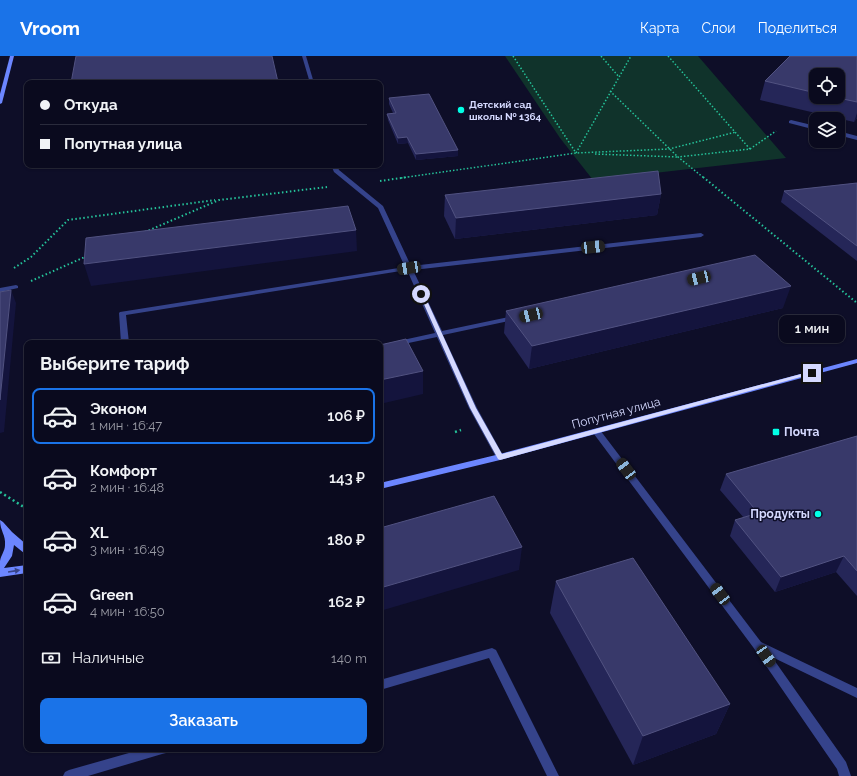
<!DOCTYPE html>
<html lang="ru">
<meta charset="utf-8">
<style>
body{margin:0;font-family:Raleway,sans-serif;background:#131327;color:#f1f3f6;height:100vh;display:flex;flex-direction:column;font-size:15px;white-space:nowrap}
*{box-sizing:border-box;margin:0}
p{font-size:13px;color:#999aa4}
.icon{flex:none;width:22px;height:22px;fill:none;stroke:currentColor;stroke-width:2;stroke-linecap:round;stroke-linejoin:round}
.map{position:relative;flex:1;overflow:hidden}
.side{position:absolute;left:24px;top:284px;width:359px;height:412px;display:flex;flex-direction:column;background:#0a0a1e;border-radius:8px;box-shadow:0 1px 3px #0004,0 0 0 1px #2a2b3c}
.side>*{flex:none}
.banner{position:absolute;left:24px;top:24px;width:359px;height:88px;border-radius:8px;box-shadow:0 1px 3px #0004,0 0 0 1px #2a2b3c;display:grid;align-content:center;height:88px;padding:0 16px;background:#0a0a1e}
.fabs{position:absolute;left:809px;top:12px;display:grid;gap:8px}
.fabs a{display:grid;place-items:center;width:36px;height:36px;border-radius:8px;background:#0a0a1e;box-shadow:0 1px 3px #0004,0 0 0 1px #2a2b3c;font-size:20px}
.end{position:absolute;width:18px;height:18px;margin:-9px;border:5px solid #d5d9ff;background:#111;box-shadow:0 0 0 2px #111}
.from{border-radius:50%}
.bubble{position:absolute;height:28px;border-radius:8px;background:#0a0a1e;box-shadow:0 1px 3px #0004,0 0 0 1px #2a2b3c;font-size:13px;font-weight:600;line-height:28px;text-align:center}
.car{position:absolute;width:12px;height:24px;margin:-12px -6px;border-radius:5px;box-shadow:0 0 3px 1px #0007;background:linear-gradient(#222 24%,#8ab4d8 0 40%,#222 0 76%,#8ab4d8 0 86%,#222 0)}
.banner b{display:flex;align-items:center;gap:14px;height:38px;font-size:15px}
.banner b+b{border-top:1px solid #2a2b3c}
.banner i{width:10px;height:10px;background:#f1f3f6}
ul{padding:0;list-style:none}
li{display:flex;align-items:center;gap:12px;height:56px;margin:0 8px 6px;padding:0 8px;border:2px solid transparent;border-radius:8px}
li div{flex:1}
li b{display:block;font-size:15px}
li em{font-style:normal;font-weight:600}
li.current{border-color:#1a73e8}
li>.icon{width:36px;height:36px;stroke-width:1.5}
h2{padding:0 16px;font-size:18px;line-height:48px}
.pay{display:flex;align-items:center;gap:10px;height:44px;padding:0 16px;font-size:15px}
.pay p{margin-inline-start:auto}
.cta{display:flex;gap:8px;margin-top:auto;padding:8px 16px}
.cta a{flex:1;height:46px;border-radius:8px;background:#1a73e8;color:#fff;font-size:16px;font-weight:600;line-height:46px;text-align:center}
header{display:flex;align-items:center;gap:24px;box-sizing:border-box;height:56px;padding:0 20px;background:#1a73e8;color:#fff}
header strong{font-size:19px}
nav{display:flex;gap:22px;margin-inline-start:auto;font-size:14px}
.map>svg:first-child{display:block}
.green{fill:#10332b}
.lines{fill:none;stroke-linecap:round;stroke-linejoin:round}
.path-far2{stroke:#25c39a;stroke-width:1.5;stroke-dasharray:1.5 2;stroke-linecap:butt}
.path-far1{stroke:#25c39a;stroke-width:2;stroke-dasharray:1.5 2.5;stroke-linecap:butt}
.path{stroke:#25c39a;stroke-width:2.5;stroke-dasharray:2 3;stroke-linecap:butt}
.lane{fill:#35438b;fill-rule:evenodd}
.secondary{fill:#6c86ff;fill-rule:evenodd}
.wall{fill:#252658;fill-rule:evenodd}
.shaded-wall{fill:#14143d}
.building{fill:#38396a;stroke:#515281}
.oneway{fill:#384489}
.route{fill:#d5d9ff}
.poi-dot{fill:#01ffe6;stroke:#0e0e28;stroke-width:1.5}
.labels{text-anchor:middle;stroke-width:3;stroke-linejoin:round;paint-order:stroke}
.far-poi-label{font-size:10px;font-weight:bold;fill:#d5d9ff;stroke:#0e0e28;text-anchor:start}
.street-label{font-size:12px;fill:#d5d9ff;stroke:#0e0e28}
.poi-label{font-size:12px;font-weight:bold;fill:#d5d9ff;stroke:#0e0e28;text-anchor:start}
</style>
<header>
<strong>Vroom</strong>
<nav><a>Карта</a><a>Слои</a><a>Поделиться</a></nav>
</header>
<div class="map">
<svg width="857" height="720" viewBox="0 0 857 720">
<rect width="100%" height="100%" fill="#0e0e28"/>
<polygon class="green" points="505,0 698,0 786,102 593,124 560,82"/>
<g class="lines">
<g class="path-far2">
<polyline points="513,0 576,97"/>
<polyline points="601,0 619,21"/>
<polyline points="668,0 750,93 678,101 704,122"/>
<polyline points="610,35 678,101"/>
<polyline points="750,93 776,75"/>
<polyline points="576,97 631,0"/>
<polyline points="595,98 678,101"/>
<polyline points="401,122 576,97 669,93 736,76"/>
</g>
<g class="path-far1">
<polyline points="703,121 857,247"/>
<polyline points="380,125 408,121"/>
<polyline points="145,176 219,144 327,131"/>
<polyline points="14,212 31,201 68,164 215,144"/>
<polyline points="31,225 87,200"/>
</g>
<g class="path">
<polyline points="455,376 461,374"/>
<polyline points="0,436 27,453"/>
</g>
<g class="lane">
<polygon points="302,0 306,0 314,27 310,27"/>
<polygon points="791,64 816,70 816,74 789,67 789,65"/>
<polygon points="838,75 857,80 857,84 838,79"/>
<polygon points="331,109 337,109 339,114 383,150 411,210 701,177 704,179 701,181 413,214 442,275 514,260 518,262 514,264 443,279 477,352 504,401 503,403 497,403 469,352 437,281 380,293 380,289 435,277 407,214 126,259 129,287 121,287 119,257 120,256 405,211 378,152 334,116"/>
<polygon points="16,229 18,230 18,232 0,236 0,232"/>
<polygon points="597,373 600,374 761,586 857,632 857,642 772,601 846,706 851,720 839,720 837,713 753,591 594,378 593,376"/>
<polygon points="492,592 496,594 559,720 547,720 489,602 380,634 380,624"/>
<polygon points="143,693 168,693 166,697 162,698 88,720 63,720 65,716 69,714"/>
</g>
<g class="secondary">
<polygon points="10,0 14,0 2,47 0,48 0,38"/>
<polygon points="857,303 857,307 500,404 380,433 380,427 500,398"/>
<path d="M0,464L3,466L12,476L27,489V498L24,497L14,489L12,500L4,512L27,509V517L0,521C0,516 0,509 0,505C1,499 5,495 5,489C6,479 0,475 0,464Z"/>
</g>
</g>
<g class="wall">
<path d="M857,0V62L854,66L760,44L765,25ZM816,19L838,41H816Z"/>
<polygon points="389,42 458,94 458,100 416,104 408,87 398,88 388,64 387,58 393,57 389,48"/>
<polygon points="857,127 857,205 781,146 784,135"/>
<polygon points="661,138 657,159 455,183 444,160 445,139"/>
<polygon points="783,252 529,313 504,277 506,255"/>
<polygon points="857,380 857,540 836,516 775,536 730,480 735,464 744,462 720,434 726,418"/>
<polygon points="556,525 730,648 716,678 633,709 550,557"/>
</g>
<g class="shaded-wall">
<polygon points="857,57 857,62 854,66"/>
<polygon points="407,81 408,87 398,88 398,82"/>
<polygon points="458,94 458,100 416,104 416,98"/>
<polygon points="661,138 657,159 455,183 456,162"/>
<polygon points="356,174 357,195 91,230 84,208"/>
<polygon points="791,230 783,252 529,313 532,290"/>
<polygon points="11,234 16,247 4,376 0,377 0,344"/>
<polygon points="423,315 423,338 380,348 380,324"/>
<polygon points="522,491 519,514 380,555 380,532"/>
<polygon points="844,500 836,516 775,536 781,521"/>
<polygon points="730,648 716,678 633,709 643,680"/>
</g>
<g class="building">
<polygon points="76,0 272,0 278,26 270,27 71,27"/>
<polygon points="790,0 857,0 857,46 834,41 838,41 838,19 816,19 816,37 765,25"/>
<polygon points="429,38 458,94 416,98 407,81 398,82 387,58 396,57 389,42"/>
<polygon points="658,115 661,138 456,162 445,139"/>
<polygon points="857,127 857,190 784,135"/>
<polygon points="348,150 356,174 84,208 86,182"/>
<polygon points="755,199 791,230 532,290 506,255"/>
<polygon points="11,234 0,344 0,236"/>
<polygon points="406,283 423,315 380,324 380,289"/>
<polygon points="857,380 857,515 844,500 781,521 735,464 758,457 726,418"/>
<polygon points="494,440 522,491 380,532 380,472"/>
<polygon points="633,502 730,648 643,680 556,525"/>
</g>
<defs><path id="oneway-solid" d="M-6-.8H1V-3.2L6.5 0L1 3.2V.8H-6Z"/></defs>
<use class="oneway" href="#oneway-solid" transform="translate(14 515) rotate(-9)"/>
<polygon class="route" points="419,237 424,238 476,352 502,398 812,315 815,317 500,404 498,403 470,352"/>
<g class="poi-dot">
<circle cx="461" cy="54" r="4"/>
<rect x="772" y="372" width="8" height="8" rx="2"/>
<circle cx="818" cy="458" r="4"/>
</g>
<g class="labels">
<g class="far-poi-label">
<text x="469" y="52">Детский сад<tspan x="469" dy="12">школы № 1364</tspan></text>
</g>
<g class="street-label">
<text transform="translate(616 357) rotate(-15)" y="4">Попутная улица</text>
</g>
<g class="poi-label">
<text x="784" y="380">Почта</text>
<text x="810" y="462" text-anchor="end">Продукты</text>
</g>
</g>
</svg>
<div class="fabs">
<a><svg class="icon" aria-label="locate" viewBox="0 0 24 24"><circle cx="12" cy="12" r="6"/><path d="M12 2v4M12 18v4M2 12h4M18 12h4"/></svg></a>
<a><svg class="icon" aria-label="layers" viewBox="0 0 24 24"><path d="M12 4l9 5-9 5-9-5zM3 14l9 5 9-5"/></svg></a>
</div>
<i class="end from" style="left:421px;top:238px"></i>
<i class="end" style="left:812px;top:317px"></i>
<div class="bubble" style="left:779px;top:259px;width:66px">1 мин</div>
<i class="car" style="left:593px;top:191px;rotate:84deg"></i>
<i class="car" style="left:409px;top:212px;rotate:261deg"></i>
<i class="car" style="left:699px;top:222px;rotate:257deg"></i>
<i class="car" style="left:531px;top:259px;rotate:257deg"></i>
<i class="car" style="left:626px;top:413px;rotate:323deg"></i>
<i class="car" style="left:720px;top:538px;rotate:323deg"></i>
<i class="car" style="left:766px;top:600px;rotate:145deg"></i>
<div class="banner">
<b><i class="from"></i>Откуда</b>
<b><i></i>Попутная улица</b>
</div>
<section class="side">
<h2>Выберите тариф</h2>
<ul>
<li class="current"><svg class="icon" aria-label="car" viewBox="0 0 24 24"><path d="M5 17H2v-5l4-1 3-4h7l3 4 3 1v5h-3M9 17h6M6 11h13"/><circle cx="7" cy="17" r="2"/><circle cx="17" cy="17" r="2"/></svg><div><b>Эконом</b><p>1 мин · 16:47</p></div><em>106 ₽</em></li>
<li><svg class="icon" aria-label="car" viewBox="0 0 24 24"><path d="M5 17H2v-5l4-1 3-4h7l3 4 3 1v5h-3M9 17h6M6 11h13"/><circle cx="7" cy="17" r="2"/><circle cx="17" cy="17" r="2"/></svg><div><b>Комфорт</b><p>2 мин · 16:48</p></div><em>143 ₽</em></li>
<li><svg class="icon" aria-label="car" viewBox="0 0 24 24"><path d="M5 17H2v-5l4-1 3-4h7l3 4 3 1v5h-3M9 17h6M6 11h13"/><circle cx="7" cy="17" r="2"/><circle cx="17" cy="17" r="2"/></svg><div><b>XL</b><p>3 мин · 16:49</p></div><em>180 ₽</em></li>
<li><svg class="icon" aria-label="car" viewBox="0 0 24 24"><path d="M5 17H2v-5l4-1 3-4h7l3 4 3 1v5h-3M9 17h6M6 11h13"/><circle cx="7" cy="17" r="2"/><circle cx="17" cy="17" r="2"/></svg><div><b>Green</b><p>4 мин · 16:50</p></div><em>162 ₽</em></li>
</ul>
<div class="pay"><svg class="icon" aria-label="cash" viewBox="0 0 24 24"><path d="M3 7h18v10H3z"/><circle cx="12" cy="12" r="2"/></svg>Наличные<p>140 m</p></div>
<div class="cta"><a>Заказать</a></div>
</section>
</div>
